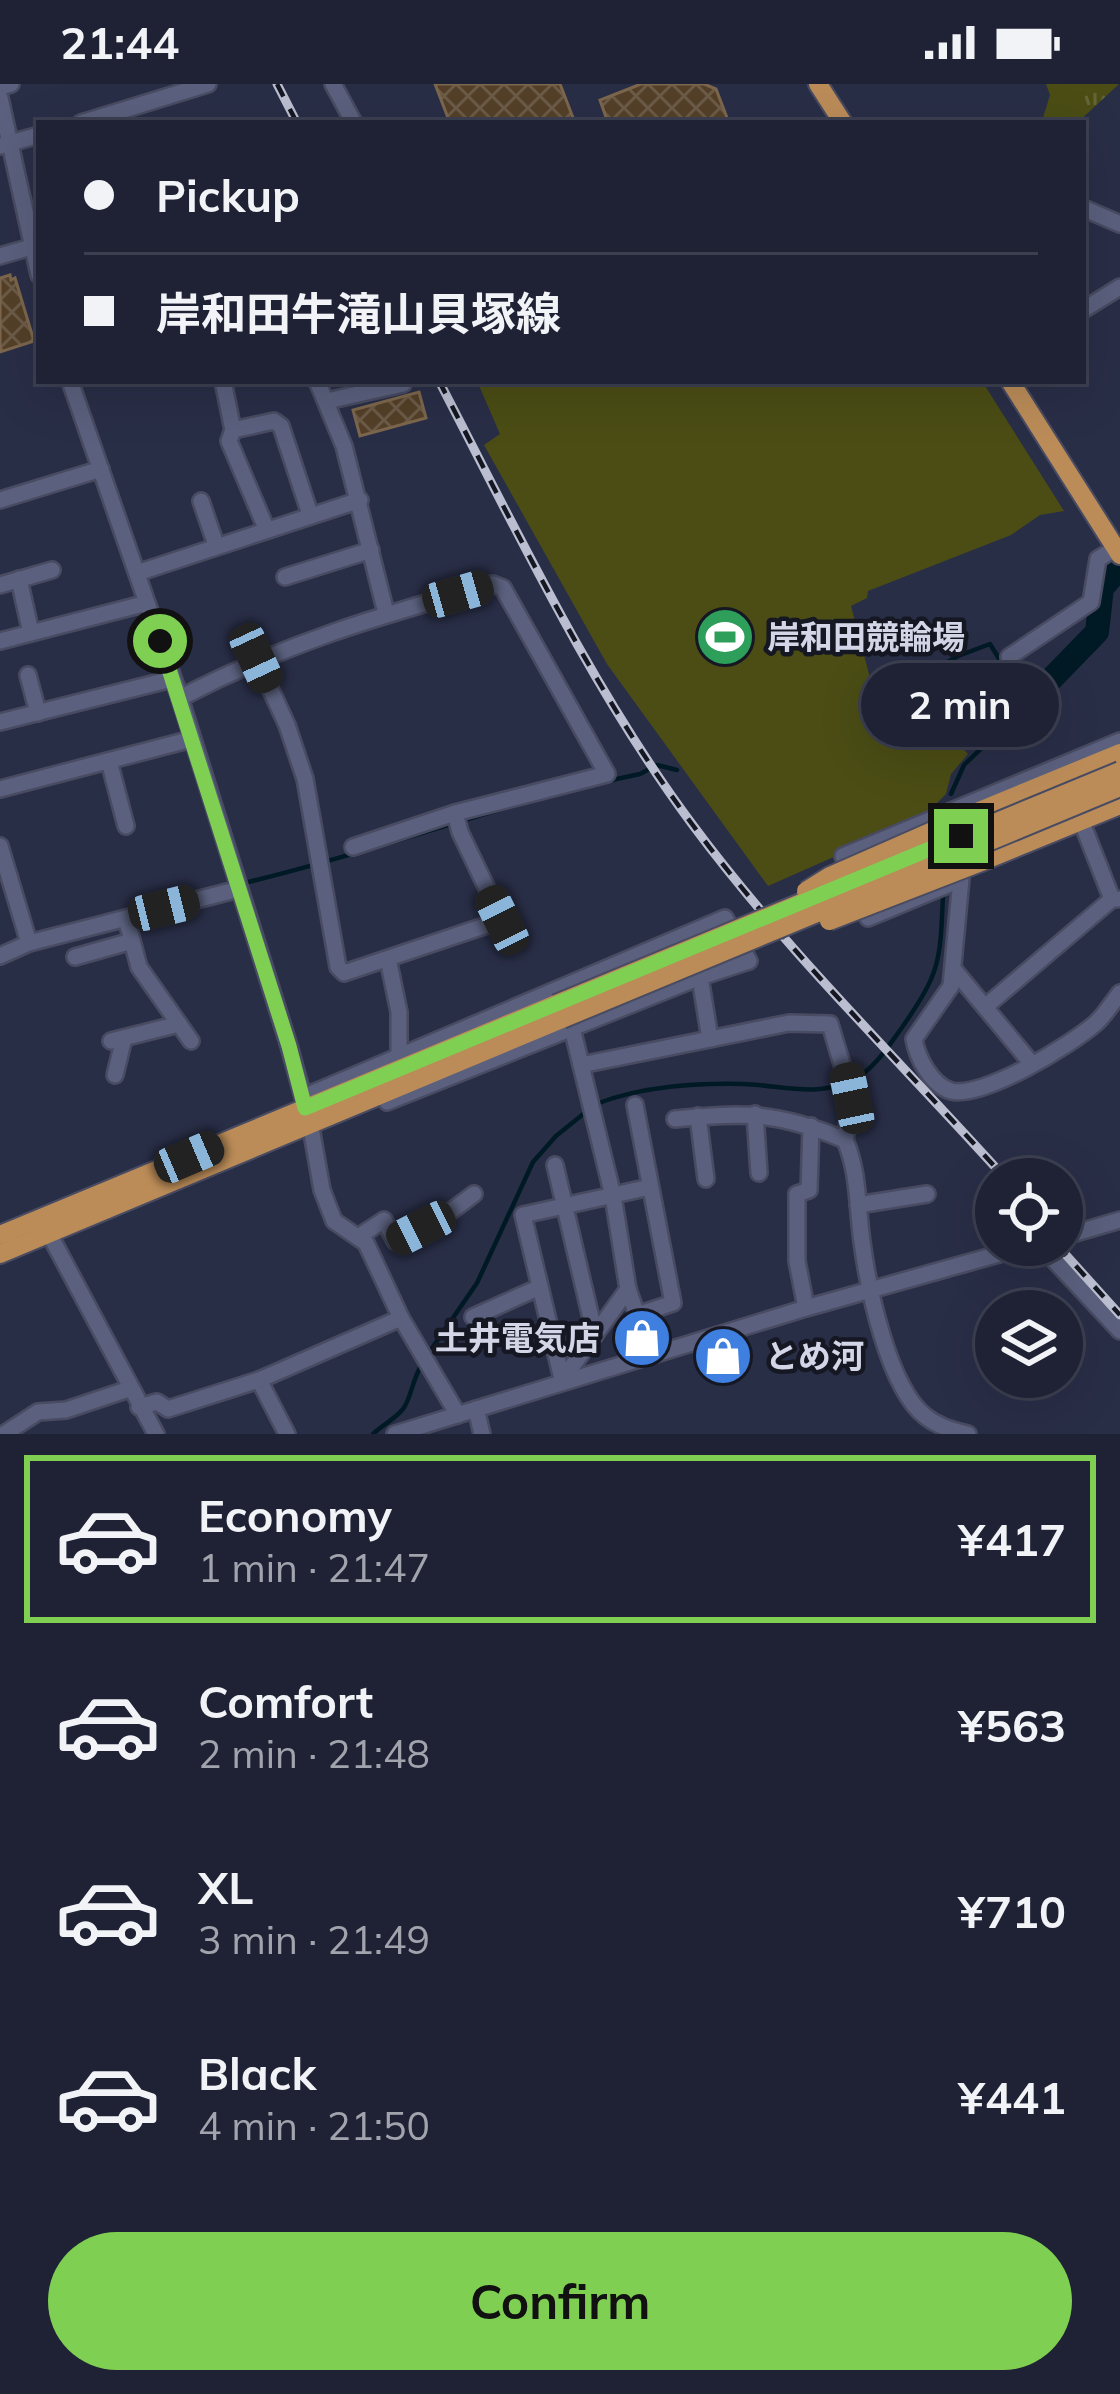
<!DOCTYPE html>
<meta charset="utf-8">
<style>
body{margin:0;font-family:Mulish,"Noto Sans JP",sans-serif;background:#2c2f41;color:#f1f3f6;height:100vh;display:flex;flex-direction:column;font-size:45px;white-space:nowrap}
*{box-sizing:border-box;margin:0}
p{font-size:39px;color:#a1a4ad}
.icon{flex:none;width:66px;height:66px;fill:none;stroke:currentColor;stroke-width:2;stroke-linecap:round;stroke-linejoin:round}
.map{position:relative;height:1350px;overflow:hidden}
.details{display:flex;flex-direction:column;background:#1f2235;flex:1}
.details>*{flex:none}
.top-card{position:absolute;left:36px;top:36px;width:1050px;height:264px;border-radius:0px;box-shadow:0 12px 48px #0002,0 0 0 3px #3c3f50;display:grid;align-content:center;height:264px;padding:0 48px;background:#1f2235}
.tools{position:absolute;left:975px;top:1074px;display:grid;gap:24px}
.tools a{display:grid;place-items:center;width:108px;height:108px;border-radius:50%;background:#1f2235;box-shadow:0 12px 48px #0002,0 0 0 3px #3c3f50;font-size:60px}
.end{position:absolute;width:54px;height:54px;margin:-27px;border:15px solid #7fd052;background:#111;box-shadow:0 0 0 6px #111}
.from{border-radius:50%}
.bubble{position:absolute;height:84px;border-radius:42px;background:#1f2235;box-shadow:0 12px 48px #0002,0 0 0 3px #3c3f50;font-size:39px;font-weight:700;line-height:84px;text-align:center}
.car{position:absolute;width:36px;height:72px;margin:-36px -18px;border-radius:15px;box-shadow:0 0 9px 3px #0007;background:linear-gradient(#222 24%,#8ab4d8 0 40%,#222 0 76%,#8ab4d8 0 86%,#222 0)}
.top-card b{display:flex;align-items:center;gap:42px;height:114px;font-size:45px}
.top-card b+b{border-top:3px solid #3c3f50}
.top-card i{width:30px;height:30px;background:#f1f3f6}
ul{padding:21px 0 0;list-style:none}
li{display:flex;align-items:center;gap:36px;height:168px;margin:0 24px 18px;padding:0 24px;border:6px solid transparent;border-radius:0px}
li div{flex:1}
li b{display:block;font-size:45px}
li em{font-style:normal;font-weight:700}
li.selected{border-color:#7fd052}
li>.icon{width:108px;height:108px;stroke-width:1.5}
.primary-button{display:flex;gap:24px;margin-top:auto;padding:24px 48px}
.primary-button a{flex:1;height:138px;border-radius:72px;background:#7fd052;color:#111;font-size:48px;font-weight:700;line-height:138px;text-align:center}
.status{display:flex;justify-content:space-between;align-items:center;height:84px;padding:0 60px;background:#1f2235;direction:ltr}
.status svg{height:33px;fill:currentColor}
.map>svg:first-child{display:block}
.grass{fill:url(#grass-tufts)}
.pitch{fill:#4b4d15}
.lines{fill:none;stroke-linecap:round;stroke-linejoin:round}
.stream{stroke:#001a25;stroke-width:4.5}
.river{stroke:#001a25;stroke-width:24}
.building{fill:url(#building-cross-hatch);stroke:#7c664d;stroke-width:3}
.minor-casing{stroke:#484b61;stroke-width:20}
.major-casing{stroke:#484b61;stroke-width:22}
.minor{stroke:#5a607d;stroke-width:15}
.major{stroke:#bb8c58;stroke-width:18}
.rail-casing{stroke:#babed0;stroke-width:9}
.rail{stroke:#151722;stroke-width:4.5;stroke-dasharray:14;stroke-linecap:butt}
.major-bridge-casing{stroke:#484b61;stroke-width:22;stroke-linecap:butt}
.major-bridge{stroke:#bb8c58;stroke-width:18}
.route{stroke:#7fd052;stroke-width:15}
.labels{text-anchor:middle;stroke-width:9;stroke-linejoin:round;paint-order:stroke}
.poi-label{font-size:33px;font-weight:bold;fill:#d2d6e7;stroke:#151722;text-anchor:start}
</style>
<div class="status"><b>21:44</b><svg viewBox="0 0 49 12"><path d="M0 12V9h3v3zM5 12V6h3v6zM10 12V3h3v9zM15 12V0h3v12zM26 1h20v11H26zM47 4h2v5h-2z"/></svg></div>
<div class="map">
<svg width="1120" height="1350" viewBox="0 0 1120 1350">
<defs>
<pattern id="grass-tufts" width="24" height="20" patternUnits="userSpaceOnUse" patternTransform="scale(3)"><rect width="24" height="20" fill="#4b4d15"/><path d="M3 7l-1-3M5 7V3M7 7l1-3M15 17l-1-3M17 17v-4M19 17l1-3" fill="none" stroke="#646637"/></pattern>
<pattern id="building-cross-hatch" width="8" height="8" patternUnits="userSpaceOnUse" patternTransform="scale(3)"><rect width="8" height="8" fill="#544028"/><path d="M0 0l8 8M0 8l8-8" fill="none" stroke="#6c5b47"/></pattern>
</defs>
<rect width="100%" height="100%" fill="#292e47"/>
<polygon class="grass" points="1046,0 1119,0 1077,39 1050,39 1043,34 1050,11"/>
<polygon class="pitch" points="477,297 982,297 1064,427 1040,431 1011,451 868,507 867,514 851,522 874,609 887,619 901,608 908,619 917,618 968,670 951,690 946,710 922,734 768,802 607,580 484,361 500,350"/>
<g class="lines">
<g class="stream">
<polyline points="907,602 958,572 990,560 1027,620 964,681 951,710"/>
<path d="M248,798C380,767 507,717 640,690L657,681L677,686"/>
<path d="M596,1020C642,1002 694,999 743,1000C781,1001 816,1014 853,996C874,986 890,960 903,942C941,887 940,877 943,812"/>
<polyline points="428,1270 477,1199 533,1078 556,1052 587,1027"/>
<path d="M373,1350C381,1342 395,1335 403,1325C411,1315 412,1296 422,1280"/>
</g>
<polyline class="river" points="1027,620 1097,548 1102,504 1120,483"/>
</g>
<g class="building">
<polygon points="435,0 560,0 575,39 450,39"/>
<polygon points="641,0 704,0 716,5 729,39 608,39 600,16"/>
<polygon points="10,191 11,196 15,194 34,257 0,268 0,194"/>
<polygon points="419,308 426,334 360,352 353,326"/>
</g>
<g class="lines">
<g class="minor-casing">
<g id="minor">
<polyline points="333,0 354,39"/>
<polyline points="0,3 11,0"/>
<polyline points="0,14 39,191"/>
<polyline points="81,39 208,0"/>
<polyline points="0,62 39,51"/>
<polyline points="1083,124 1120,140"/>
<polyline points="0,172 31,163"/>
<polyline points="1083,226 1120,203"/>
<polyline points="70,297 180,614 289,962 310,1038 322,1106 334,1137 366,1159 401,1234 458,1331"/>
<polyline points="223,297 233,346 274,337 281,342 310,430"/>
<polyline points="317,297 344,362 386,529"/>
<polyline points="327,317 403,300"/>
<polyline points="233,346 229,357 266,444"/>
<polyline points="0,416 101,385"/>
<polyline points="201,417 216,461"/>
<polyline points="137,489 360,416"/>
<polyline points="285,493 371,466"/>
<polyline points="19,495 31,549"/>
<polyline points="0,501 52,486"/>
<polyline points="0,557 147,519"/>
<polyline points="1009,573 1091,518 1098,475 1116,464"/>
<polyline points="28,591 38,629"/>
<path d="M180,614C286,559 378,532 493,500L503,504L607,690L455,729L460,748L502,836L344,889L338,883L305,695L287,641L256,574"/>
<polyline points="0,638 172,595"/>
<polyline points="109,677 126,742"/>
<polyline points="0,705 192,655"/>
<polyline points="1084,744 1112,815 1117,815"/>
<polyline points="0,762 29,859 0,872"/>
<polyline points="353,763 455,729"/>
<polyline points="852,795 843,772 1120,657"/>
<path d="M961,795L951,902L914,955C917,973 931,1001 951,1007C983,1015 1072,960 1096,939C1105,931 1112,919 1120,909"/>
<polyline points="861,817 868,834 957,797"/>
<polyline points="126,834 139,883 191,957"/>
<polyline points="29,859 239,805"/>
<polyline points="75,873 132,857"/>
<polyline points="388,875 399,928 399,971"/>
<polyline points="955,887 1032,980"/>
<polyline points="700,893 710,955"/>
<polyline points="985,923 1112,815"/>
<polyline points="111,957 179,940"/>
<polyline points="581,981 789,939 830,940 852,1014 845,1056"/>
<polyline points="115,991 124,954"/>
<polyline points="305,1024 313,1009 725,834 749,877 700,893 387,1018"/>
<polyline points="755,1030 759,1089"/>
<polyline points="698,1032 706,1095"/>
<path d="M675,1035C746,1028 778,1028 845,1056C859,1089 857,1122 862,1158C868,1203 888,1303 925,1332C937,1342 953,1347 968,1350"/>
<polyline points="555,1081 595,1251"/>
<polyline points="858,1121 927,1110"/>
<polyline points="45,1142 156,1350"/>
<polyline points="358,1153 384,1136 395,1157 446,1131 474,1110"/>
<polyline points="1062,1153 1120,1136"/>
<polyline points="1040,1161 1120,1247"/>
<polyline points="628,1205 637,1231 673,1219 635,1021"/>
<polyline points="806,1224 797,1177 797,1110 809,1106 811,1042"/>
<polyline points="473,1233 540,1203"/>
<polyline points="562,1295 523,1131 650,1103"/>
<polyline points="259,1296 287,1350"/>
<polyline points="560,1299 628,1205 613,1112 572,944"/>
<polyline points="139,1323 157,1318 168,1325 259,1296 401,1234"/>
<polyline points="476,1325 482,1350"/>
<polyline points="4,1350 38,1328 66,1326 129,1305"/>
<polyline points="395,1350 806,1224 1031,1161"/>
</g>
</g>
<g class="major-casing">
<g id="major">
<polyline points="818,0 843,39"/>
<polyline points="1010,297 1120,471"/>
<polyline points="962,734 1120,669"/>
<polyline points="981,778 1120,721"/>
<polyline points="0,1151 556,920"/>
<polyline points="0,1170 562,935"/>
</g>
</g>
<use href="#minor" class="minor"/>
<use href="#major" class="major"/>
<g class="rail-casing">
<g id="rail">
<polyline points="277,0 297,39"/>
<path d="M439,297C517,447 591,604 692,740C786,867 901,978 1006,1095"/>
<polyline points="1057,1161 1120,1231"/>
</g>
</g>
<use href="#rail" class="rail"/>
<g class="major-bridge-casing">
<g id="major-bridge">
<polyline points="806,807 830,792 962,734"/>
<polyline points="829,837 981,778"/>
<polyline points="556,920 1120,687"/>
<polyline points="562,935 1120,703"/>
</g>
</g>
<use href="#major-bridge" class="major-bridge"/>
</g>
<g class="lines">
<polyline class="route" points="160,557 289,962 305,1024 961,752"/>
</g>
<defs>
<g id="stadium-disc" transform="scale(3)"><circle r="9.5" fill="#2e9e5b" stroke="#151722"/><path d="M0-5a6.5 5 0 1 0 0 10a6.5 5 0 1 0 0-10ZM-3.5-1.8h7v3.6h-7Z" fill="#fff"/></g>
<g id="shop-disc" transform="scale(3)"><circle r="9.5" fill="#3f7fe0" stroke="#151722"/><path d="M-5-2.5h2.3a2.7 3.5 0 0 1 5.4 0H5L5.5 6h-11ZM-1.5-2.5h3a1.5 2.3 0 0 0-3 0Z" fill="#fff"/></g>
</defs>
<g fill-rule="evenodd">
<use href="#stadium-disc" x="725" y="553"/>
<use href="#shop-disc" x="642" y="1254"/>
<use href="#shop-disc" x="723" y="1272"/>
</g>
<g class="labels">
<g class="poi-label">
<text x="767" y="565">岸和田競輪場</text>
<text x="600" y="1266" text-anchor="end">土井電気店</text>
<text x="765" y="1284">とめ河</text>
</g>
</g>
</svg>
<div class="tools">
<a><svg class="icon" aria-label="locate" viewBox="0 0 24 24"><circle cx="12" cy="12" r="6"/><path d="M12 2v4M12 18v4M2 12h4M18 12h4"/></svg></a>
<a><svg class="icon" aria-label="layers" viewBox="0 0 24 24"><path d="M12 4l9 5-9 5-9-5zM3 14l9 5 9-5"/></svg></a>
</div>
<i class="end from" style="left:160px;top:557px"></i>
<i class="end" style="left:961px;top:752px"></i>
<div class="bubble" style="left:861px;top:579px;width:198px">2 min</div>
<i class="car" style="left:458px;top:510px;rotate:74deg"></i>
<i class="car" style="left:256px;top:574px;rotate:155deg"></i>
<i class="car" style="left:164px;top:824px;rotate:76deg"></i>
<i class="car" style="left:502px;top:836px;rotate:334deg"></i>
<i class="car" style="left:852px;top:1014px;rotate:348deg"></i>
<i class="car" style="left:189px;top:1073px;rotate:67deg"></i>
<i class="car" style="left:421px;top:1144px;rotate:243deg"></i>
<div class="top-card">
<b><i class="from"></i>Pickup</b>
<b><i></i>岸和田牛滝山貝塚線</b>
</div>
</div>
<section class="details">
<ul>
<li class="selected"><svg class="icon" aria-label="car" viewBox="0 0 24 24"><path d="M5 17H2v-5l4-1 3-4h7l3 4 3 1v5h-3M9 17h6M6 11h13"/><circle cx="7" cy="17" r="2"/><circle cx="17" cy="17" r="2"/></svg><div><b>Economy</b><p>1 min · 21:47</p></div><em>¥417</em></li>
<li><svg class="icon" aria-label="car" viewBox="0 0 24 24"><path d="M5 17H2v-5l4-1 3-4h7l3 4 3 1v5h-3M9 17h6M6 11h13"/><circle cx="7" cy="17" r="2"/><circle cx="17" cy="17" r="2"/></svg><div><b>Comfort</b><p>2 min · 21:48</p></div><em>¥563</em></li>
<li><svg class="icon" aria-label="car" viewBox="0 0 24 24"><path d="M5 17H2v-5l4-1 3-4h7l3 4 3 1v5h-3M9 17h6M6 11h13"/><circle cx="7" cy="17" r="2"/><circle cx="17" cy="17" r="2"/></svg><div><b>XL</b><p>3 min · 21:49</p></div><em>¥710</em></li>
<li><svg class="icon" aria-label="car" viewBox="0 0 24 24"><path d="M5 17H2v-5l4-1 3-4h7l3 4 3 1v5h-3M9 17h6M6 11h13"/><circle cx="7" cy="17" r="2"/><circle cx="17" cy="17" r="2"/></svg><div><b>Black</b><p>4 min · 21:50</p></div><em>¥441</em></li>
</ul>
<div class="primary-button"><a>Confirm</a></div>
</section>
